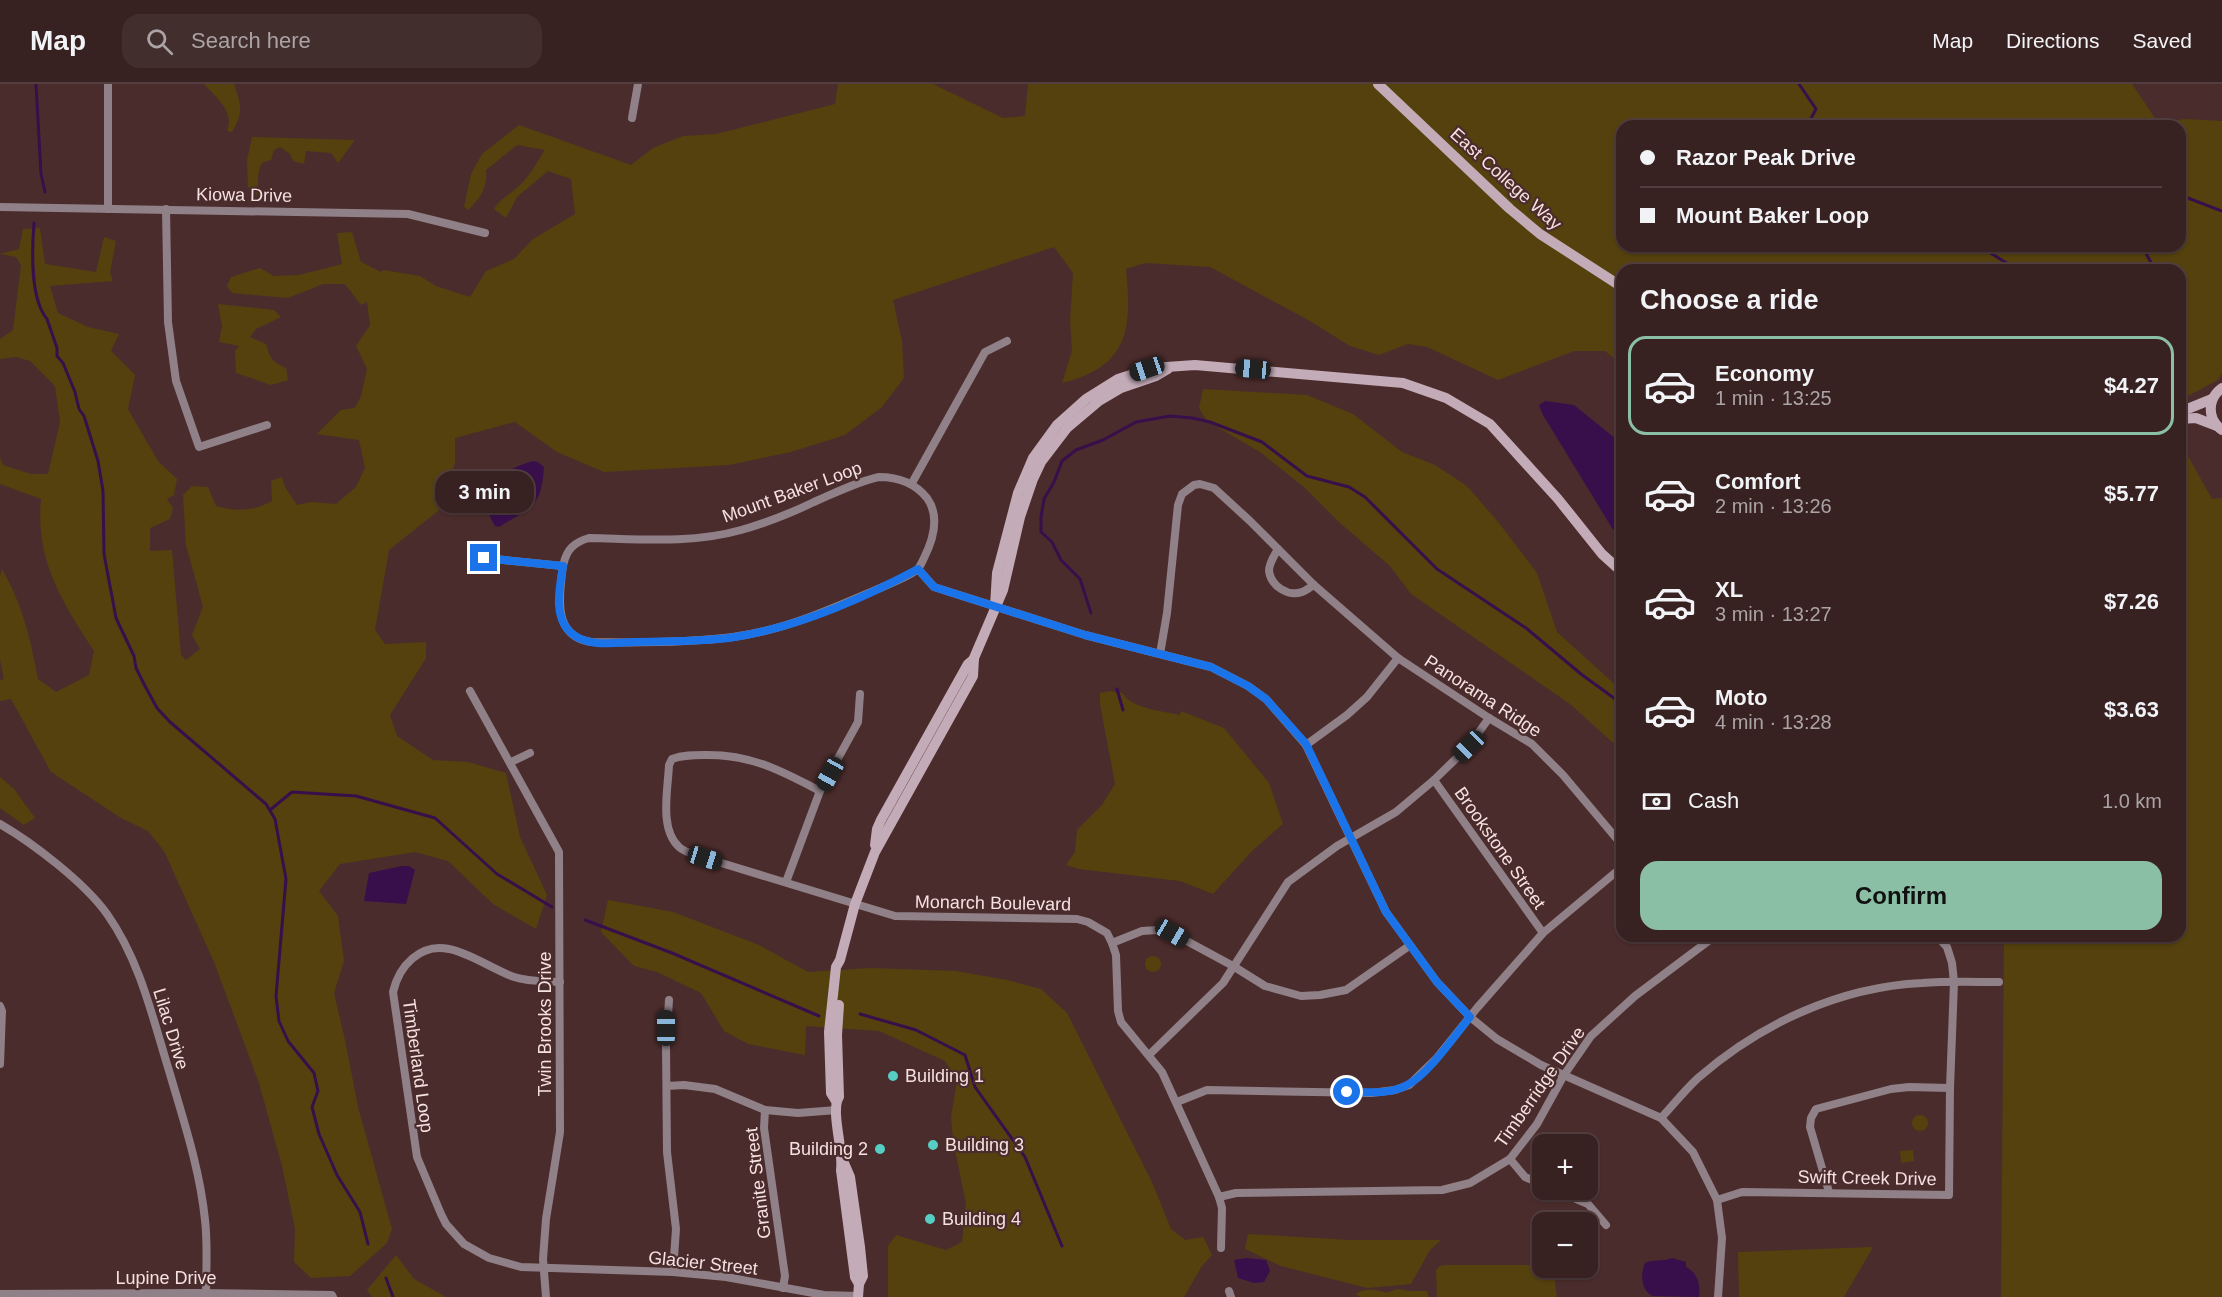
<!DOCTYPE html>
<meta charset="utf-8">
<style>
body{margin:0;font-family:Helvetica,sans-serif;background:#432e2e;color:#f1f3f6;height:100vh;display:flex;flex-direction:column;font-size:22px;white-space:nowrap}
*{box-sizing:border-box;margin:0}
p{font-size:20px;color:#aba3a5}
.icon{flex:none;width:33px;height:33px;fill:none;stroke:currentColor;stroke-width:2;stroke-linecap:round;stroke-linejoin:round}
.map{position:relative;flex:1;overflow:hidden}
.drawer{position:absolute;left:1616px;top:180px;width:570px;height:678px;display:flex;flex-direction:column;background:#382121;border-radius:18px;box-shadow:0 2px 4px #0004,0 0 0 2px #523e3f}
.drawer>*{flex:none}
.guide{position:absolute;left:1616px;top:36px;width:570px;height:132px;border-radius:18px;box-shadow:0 2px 4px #0004,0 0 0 2px #523e3f;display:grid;align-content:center;height:132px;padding:0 24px;background:#382121}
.buttons{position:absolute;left:1532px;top:1050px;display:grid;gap:12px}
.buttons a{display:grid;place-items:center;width:66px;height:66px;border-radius:12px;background:#382121;box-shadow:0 2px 4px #0004,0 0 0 2px #523e3f;font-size:30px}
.end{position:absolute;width:27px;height:27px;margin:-14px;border:8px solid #1a73e8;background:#fff;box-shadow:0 0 0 3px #fff}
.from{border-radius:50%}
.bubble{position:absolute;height:42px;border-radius:18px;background:#382121;box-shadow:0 2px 4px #0004,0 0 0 2px #523e3f;font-size:20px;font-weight:700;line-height:42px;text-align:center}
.car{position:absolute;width:18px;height:36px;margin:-18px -9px;border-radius:8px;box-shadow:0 0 4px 2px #0007;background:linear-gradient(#222 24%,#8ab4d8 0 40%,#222 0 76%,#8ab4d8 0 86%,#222 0)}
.guide b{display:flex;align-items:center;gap:21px;height:57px;font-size:22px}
.guide b+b{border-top:2px solid #523e3f}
.guide i{width:15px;height:15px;background:#f1f3f6}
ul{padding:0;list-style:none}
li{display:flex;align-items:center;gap:18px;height:99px;margin:0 12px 9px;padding:0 12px;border:3px solid transparent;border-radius:18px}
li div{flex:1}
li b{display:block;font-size:22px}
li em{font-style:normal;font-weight:700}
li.on{border-color:#8abfa5}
li>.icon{width:54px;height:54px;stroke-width:1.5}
h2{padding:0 24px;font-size:27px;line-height:72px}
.pay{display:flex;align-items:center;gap:15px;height:66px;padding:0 24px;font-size:22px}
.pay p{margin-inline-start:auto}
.cta{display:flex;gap:12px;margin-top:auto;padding:12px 24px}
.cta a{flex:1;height:69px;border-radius:18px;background:#8abfa5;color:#111;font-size:24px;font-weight:700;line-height:69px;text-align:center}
header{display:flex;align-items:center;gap:36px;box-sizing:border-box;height:84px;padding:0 30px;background:#382121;border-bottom:2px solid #523e3f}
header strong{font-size:28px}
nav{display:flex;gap:33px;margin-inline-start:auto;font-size:21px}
.search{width:420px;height:54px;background:#432e2e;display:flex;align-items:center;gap:15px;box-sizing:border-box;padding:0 21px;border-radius:18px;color:#aba3a5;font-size:22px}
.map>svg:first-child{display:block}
.green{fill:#54410e;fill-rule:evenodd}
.water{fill:#380f4b}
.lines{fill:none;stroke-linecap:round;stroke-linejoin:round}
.stream{stroke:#380f4b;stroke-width:3}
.street{stroke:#908188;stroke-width:8}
.secondary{stroke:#c3abb7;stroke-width:10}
.route{stroke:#1a73e8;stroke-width:8}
.poi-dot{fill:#56cec3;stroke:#4b2c2c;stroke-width:2}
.labels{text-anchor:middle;stroke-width:4.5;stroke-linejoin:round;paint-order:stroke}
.street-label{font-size:18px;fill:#f6e1e1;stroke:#4b2c2c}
.poi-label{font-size:18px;fill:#f6e1e1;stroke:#4b2c2c;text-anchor:start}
</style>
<header>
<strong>Map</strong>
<div class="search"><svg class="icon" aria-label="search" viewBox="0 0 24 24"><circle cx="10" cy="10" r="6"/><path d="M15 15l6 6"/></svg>Search here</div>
<nav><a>Map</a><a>Directions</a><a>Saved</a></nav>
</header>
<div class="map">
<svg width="2222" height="1213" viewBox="0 0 2222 1213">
<rect width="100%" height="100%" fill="#4b2c2c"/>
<g class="green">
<path d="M204,0H234C241,21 244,28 232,48L227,47C235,28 216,13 204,0Z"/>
<path d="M838,0H933L1003,34L1025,32L1028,0H2132L2159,40L2184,35L2222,37V289L2218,296L2180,316V186H1622L1621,280L1605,267H1574L1498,296L1427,263L1408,260L1379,271L1350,262L1310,237L1210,183L1145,179L1126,185C1132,246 1129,282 1062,299L1072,267L1070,237L1073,189L1054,163L893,216L902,257L904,294L882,323L845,351L791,368L729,381L604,388L557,368L515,338L455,354V379L438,427L389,466L375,546L385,560L426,558V574L390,631L397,652L433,676L468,678L506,689L520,753L547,811L536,845L493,820L448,777L415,768L340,780L319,807L338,832L344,877L334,909L345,956L358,1023L392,1145L387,1159L350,1192L311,1194L294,1178L295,1145L282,1082L259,999L214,878L164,767L148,747L121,734L51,688L11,615L0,617V596L4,595L0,576V492L2,485C23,522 30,553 38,595L56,608L89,591L94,567C62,518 35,476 41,415L0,400V373L3,381L31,390H48L60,338L55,302L30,277L16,273L0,275V255L13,246L21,181L16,173L0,170L19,165L23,145L40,144L45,180L96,188L104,153L116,157L110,188L113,197L50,202L58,229L88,243L119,250L111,267L135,291L128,325L158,377L177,395L174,411L167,415L173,424L170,435L150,444V467L172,466L181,571L186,576L200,565L192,551L203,523L186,461L183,411L192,402L208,403L216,422C237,428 254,427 272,417L271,397L282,393L285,403L297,421L312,418L336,420L356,403L365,384L359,356L317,350L341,326L355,324L361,312L367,285L356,262L370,241L367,218L361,221L345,200H323L288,214L232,209L227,202L231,193L260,184L274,192L299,191L342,180L337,149L352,148L361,178L381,188L383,186L420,192L436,202L470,213L486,187L514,175L533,155L575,130L571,95L548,87L517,113L506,134L494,125C501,114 509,111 519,102C530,92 537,78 545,66L517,61L486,86C488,103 480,115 468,126L464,123L471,90L482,70L519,41L631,81L653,64L683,52L716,50L835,20ZM1622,42H2180V162H1622Z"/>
<path d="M252,53L355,56L338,79L331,69L306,67L304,80L293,77L290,70L280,63L274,66L271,76L262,79C256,90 259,99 257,111L248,103L247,76Z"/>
<path d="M218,220L274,226L281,233L256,245L250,253L266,260C269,273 273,279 286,284L288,296L271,301L236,289L235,267L239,262L219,258L222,242Z"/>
<polygon points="1203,305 1307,311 1353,330 1402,368 1435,381 1467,402 1499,439 1537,489 1557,548 1621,606 1621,666 1570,620 1411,510 1390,482 1340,439 1305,404 1260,368 1207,337 1199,324"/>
<polygon points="2180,358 2212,415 2222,414 2222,1213 2001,1213 2004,852 2180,852"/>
<path d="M1109,607L1122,609C1133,625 1162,627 1180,631L1181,627L1224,644L1269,699L1283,740L1252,767L1213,810L1180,797L1079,785L1066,781L1075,768L1077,746L1102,721L1115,700L1100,620V609Z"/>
<polygon points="0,693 14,705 35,734 24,741 0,724"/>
<polygon points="608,816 673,828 759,861 808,888 870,884 956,887 1007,896 1041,905 1067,929 1152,1098 1171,1145 1185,1156 1203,1153 1212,1171 1202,1182 1184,1213 888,1213 888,1162 896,1151 946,1166 962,1158 966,1120 953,1056 951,1033 957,997 945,977 879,947 806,942 805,971 748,960 724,947 701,909 657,888 634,882 601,848"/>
<circle cx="1153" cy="880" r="8"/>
<circle cx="1920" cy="1039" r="8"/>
<polygon points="1913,1066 1914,1077 1901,1079 1900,1067"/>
<polygon points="1248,1150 1350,1156 1441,1156 1430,1166 1411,1200 1367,1204 1281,1182 1245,1165"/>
<polygon points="1873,1163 1844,1213 1739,1213 1738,1168"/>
<polygon points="396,1171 414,1195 446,1213 372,1213 367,1206"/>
<polygon points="1446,1181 1542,1181 1542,1184 1553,1184 1557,1213 1437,1213 1436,1186 1440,1182"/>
<path d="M1397,1205L1409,1207H1427L1429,1213H1360L1356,1210C1363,1204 1379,1205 1386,1209Z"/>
</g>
<g class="water">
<polygon points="1545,317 1574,321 1621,359 1621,454 1612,444 1543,331 1539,321"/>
<path d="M533,377L538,378L544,383C541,425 532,422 499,443L495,442C491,437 482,412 484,406C489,394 521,380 533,377Z"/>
<polygon points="402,782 409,782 415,786 406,820 364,817 369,789"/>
<polygon points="1246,1174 1266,1176 1270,1187 1264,1198 1254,1199 1238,1194 1234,1176"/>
<path d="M1672,1174L1686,1178V1183C1697,1188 1701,1201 1699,1213L1653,1212C1641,1207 1640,1190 1645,1179C1654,1175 1662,1178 1672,1174Z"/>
</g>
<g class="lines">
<g class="stream">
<polyline points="36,0 41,90 45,108"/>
<polyline points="1799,0 1816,25 1807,42"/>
<polyline points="2180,111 2222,127"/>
<path d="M34,139C32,164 30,215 47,235L57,264V272L63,279L75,308L79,325L84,332L98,377L103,407L104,470L116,534L134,572L136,584L145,602L157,624L170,638L266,720L275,735L286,795L276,912L279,937L288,957L314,989L318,1007L312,1023L319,1050L337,1091L360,1128L368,1160"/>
<polyline points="1979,162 2018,186"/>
<polyline points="2142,162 2155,186"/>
<polyline points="1091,529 1080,495 1061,476 1052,458 1041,448 1041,433 1044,415 1054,398 1062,377 1076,366 1103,356 1136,338 1170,332 1192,334 1210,338 1262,358 1307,392 1349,403 1365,413 1437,485 1526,544 1581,590 1622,620"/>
<polyline points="1117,605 1123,626"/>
<polyline points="270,726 292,708 356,712 435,734 497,790 552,823"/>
<polyline points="585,836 672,869 819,932"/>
<polyline points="860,930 916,946 965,971 975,1003 1025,1073 1062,1162"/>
<polyline points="386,1194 393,1213"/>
</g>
<g class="street">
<polyline points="632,34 638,0"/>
<polyline points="0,123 408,130 485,149"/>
<polyline points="108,125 108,0"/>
<polyline points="166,125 168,238 176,297 199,363 267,341"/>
<path d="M879,393C898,393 914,398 927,414C940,432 933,456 924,474C922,478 920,483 917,486C904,495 886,501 871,508C827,527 781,547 733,553C686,559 638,559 591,558C559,553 558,525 561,499C562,487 563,472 572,463C577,458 582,456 589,454C639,455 692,460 741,446C766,439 791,429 814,418C835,409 856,398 879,393Z"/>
<polyline points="912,399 985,268 1007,257"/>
<path d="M1278,465C1274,472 1269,479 1269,487C1271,502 1288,513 1302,508C1306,507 1310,503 1314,501"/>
<polyline points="484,474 563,482"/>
<polyline points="918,485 934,503 1085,551 1211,583 1248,602 1266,615 1306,661 1386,828 1437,898 1470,933 1497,955 1541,981 1661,1034 1693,1068 1717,1116 1722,1154 1718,1213"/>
<polyline points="1160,570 1167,529 1178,421 1182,410 1194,401 1200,400 1214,404 1250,437 1314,501 1398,574 1489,634 1532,660 1563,691 1622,761"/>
<polyline points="470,607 559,768 560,1048 546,1135 543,1175 546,1213"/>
<polyline points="1306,661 1347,631 1367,613 1398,574"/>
<polyline points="511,678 530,669"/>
<polyline points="1434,696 1543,849"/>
<path d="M820,707C780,686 750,670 704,671C693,671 683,671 672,675L669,681C668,705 659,745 679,763C685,769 697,771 705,774L895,832L1077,835L1088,838L1107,849L1112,859L1116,871L1118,927L1121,938L1162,988L1219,1113L1222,1124L1221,1164"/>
<path d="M0,740C33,759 85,799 107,830C141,878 153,936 170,990C184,1038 200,1086 205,1136C208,1161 206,1188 206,1213"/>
<polyline points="786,798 820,707 858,638 860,610"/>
<polyline points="1112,859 1142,847 1158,846 1172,849 1233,882 1265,902 1301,912 1320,911 1346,906 1409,862"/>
<path d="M560,898C545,897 529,898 514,893C494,886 468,868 449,865C420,859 399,882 393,908L417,1073L441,1130L446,1140L464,1160L489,1174L521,1183L673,1188L726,1193L824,1211L858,1212"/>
<polyline points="669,916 666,962 667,1068 676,1145 673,1188"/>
<polyline points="0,922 2,927 0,980"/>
<polyline points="1149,971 1223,899 1288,798 1337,762 1396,728 1434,696 1469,662 1489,634"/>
<polyline points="667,1002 684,1001 715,1005 765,1026 798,1029 837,1026"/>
<polyline points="1177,1018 1207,1006 1371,1009 1395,1006 1409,1001 1436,975 1477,924 1543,849 1622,783"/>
<polyline points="765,1026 764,1044 785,1192 783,1204"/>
<path d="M1661,1034C1673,1021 1685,1006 1698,994C1760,940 1839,903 1922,899C1947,897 1974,898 1999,898"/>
<polyline points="1510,1075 1525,1093 1542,1100"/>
<polyline points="1555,1106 1588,1120 1606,1141"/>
<polyline points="1829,1108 1810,1043 1811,1034 1816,1025 1891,1005 1909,1003 1950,1004"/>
<polyline points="1219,1113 1236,1109 1442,1106 1470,1099 1510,1075 1537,1040 1564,991 1591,952 1635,912 1715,852"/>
<polyline points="1717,1116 1742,1108 1949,1111 1950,1004 1954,898 1952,879 1947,863 1937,852"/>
<polyline points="1229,1207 1231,1213"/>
<polyline points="0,1210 197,1209 332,1211 333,1213"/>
</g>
<g class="secondary">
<polyline points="1378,0 1510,125 1540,150 1622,203"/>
<path d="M2222,304C2207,315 2207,335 2222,346"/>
<polyline points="2180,328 2212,315"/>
<polyline points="2180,335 2196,334 2217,342"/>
<polyline points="995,522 997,489 1018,409 1033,374 1057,341 1086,315 1118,295 1152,284 1195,281 1403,299 1446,314 1490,340 1558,415 1602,470 1622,488"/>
<polyline points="875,761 877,745 881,736 968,580 974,575"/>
<path d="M839,921L837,951L839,1013C830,1026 844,1067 841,1086L855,1193L859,1200L858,1213"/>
<polyline points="836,1017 831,1009 829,948 836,883 840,876 855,820 875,768 973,592 974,574 1003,506 1020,433 1033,395 1041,378 1067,344 1099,317 1121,304 1156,292 1168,285"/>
<polyline points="844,1079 850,1093 860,1163 863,1192 859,1200"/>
</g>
</g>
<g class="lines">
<path class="route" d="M484,474L563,482C560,503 553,530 569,547C585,564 614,559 634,558C668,557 702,558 735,553C798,543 862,515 918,485L934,503L1085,551L1211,583L1248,602L1266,615L1306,660L1386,828L1437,898L1470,933C1455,951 1428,991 1407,1001C1390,1011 1366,1008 1347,1008"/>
</g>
<g class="poi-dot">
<circle cx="893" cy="992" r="6"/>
<circle cx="933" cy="1061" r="6"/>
<circle cx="880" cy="1065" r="6"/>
<circle cx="930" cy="1135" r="6"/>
</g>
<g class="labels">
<g class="street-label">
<text transform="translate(1506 95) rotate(42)" y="6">East College Way</text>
<text transform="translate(244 111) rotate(1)" y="6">Kiowa Drive</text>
<text transform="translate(792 408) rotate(-20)" y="6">Mount Baker Loop</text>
<text transform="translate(1483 612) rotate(33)" y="6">Panorama Ridge</text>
<text transform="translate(1500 764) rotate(55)" y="6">Brookstone Street</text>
<text transform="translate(993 819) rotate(1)" y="6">Monarch Boulevard</text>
<text transform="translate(545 940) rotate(-90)" y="6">Twin Brooks Drive</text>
<text transform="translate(171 945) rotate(73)" y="6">Lilac Drive</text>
<text transform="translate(418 982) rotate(82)" y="6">Timberland Loop</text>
<text transform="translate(1540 1003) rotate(-55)" y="6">Timberridge Drive</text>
<text transform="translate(1867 1094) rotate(1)" y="6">Swift Creek Drive</text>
<text transform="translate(758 1099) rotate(-97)" y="6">Granite Street</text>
<text transform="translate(703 1179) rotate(6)" y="6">Glacier Street</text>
<text x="166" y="1200">Lupine Drive</text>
</g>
<g class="poi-label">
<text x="905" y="998">Building 1</text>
<text x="945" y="1067">Building 3</text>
<text x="868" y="1071" text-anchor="end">Building 2</text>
<text x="942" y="1141">Building 4</text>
</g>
</g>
</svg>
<div class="buttons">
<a>+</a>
<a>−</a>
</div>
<i class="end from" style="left:1347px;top:1008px"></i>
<i class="end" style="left:484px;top:474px"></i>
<div class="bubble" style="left:435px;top:387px;width:99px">3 min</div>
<i class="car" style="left:1147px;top:285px;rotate:251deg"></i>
<i class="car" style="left:1253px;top:285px;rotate:275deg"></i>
<i class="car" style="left:1469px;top:662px;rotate:225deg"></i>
<i class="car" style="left:830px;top:690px;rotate:209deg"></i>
<i class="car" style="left:705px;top:774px;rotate:107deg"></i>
<i class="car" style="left:1172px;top:849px;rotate:120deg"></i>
<i class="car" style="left:666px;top:944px;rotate:0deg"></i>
<div class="guide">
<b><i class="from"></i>Razor Peak Drive</b>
<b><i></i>Mount Baker Loop</b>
</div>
<section class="drawer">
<h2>Choose a ride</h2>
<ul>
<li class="on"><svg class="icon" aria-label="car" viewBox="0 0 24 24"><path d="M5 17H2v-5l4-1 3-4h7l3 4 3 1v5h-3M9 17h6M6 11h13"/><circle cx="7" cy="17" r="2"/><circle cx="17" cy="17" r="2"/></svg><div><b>Economy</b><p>1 min · 13:25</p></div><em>$4.27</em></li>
<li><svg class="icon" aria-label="car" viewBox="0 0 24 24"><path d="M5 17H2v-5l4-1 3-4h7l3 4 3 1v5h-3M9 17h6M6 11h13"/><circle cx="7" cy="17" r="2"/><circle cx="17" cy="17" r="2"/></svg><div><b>Comfort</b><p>2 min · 13:26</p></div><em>$5.77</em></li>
<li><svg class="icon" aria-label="car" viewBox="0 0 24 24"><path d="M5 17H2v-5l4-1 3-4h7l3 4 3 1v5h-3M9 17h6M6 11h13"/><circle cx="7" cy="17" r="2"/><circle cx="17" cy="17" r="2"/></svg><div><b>XL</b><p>3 min · 13:27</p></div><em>$7.26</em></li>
<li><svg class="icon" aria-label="car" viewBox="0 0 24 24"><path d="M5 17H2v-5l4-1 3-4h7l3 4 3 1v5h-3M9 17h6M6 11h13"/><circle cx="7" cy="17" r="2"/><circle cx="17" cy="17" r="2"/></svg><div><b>Moto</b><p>4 min · 13:28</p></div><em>$3.63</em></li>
</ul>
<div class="pay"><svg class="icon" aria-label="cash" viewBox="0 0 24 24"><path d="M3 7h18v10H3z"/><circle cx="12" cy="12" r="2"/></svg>Cash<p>1.0 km</p></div>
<div class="cta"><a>Confirm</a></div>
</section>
</div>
